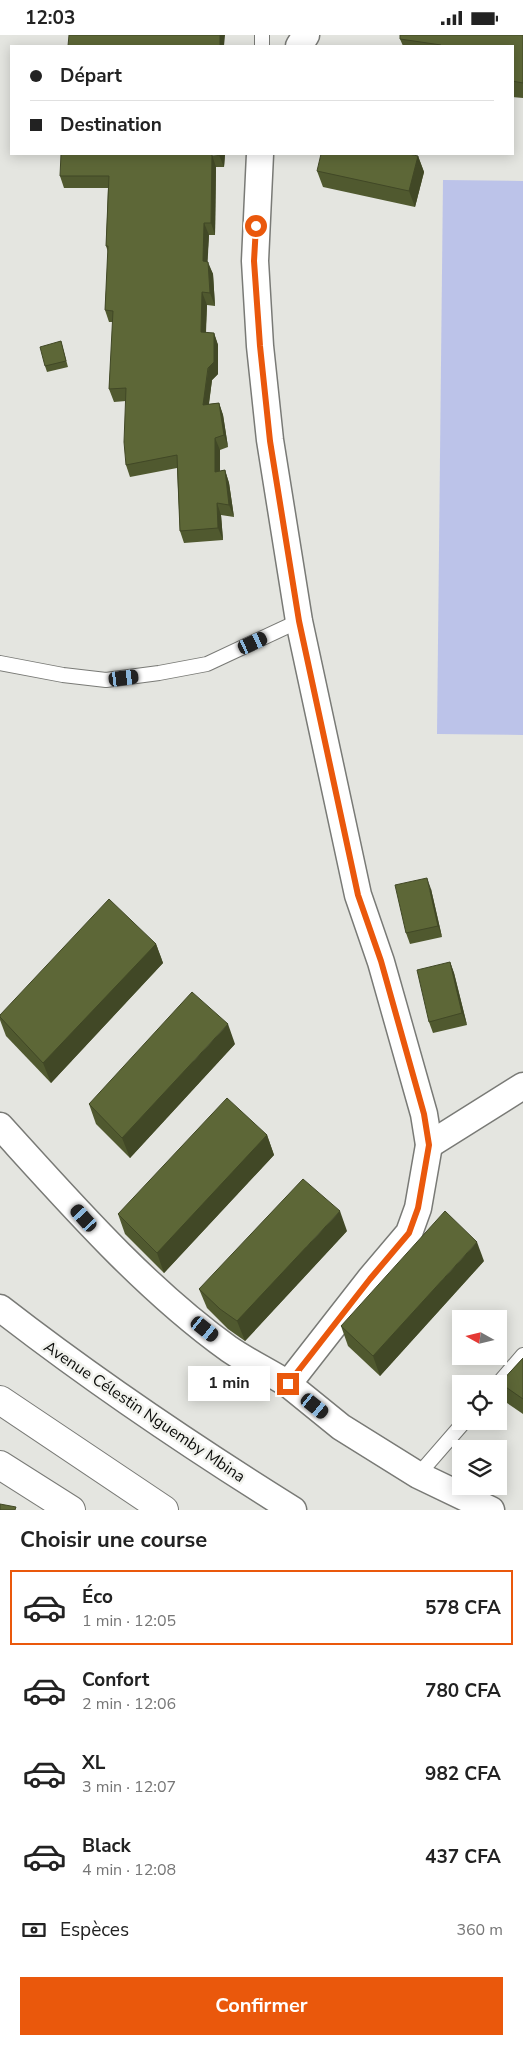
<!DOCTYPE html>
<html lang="fr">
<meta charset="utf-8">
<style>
body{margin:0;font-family:"Nunito Sans",sans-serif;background:#f2f2f2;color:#222;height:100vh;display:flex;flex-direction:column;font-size:19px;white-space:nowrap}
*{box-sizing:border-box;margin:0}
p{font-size:16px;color:#767676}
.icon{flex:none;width:28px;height:28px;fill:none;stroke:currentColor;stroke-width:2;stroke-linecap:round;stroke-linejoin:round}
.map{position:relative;height:1475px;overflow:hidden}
.details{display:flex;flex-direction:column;background:#fff;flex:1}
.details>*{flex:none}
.banner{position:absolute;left:10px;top:10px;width:504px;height:110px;border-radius:0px;box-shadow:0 2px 12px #0003;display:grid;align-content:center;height:110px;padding:0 20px;background:#fff}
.needle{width:32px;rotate:278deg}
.fabs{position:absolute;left:452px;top:1275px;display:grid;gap:10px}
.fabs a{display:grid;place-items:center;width:55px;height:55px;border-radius:0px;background:#fff;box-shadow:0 2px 12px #0003;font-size:25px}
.end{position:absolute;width:22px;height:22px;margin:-11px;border:6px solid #ea580c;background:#fff;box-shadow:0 0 0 2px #fff}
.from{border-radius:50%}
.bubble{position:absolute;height:35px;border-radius:0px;background:#fff;box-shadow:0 2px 12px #0003;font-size:16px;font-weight:700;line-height:35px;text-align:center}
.car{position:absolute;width:15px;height:30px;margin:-15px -8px;border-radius:6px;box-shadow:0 0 4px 1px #0007;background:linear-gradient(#222 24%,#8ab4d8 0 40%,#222 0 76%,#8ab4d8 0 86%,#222 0)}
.banner b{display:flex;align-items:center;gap:18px;height:48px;font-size:19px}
.banner b+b{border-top:1px solid #e0e0e0}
.banner i{width:12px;height:12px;background:#222}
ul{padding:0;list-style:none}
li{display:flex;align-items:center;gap:15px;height:75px;margin:0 10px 8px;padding:0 10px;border:2px solid transparent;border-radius:0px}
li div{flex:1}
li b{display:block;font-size:19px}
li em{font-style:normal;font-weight:700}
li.on{border-color:#ea580c}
li>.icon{width:45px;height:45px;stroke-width:1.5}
h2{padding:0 20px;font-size:22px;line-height:60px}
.pay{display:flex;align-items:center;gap:12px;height:55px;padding:0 20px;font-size:19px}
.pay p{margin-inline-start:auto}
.primary-button{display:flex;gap:10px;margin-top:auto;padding:10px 20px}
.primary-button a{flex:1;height:58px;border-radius:0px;background:#ea580c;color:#fff;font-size:20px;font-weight:700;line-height:58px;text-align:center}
.status{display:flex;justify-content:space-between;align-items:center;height:35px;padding:0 25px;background:#fff;direction:ltr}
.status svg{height:14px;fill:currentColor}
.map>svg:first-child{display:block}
.green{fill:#bcc3e9}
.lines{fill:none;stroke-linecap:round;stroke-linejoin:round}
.lane-casing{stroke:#797a76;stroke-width:16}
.street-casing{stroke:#797a76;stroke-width:29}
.highway-casing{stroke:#797a76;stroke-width:30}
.lane{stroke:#fff;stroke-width:14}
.street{stroke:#fff;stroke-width:26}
.highway{stroke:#fff;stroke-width:28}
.wall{fill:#50592f}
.shaded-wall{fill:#414826}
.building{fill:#5d6737;stroke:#414826}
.route{stroke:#ea580c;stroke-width:6}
.labels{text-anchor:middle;stroke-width:5;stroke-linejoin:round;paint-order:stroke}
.street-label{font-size:16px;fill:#0c0d0b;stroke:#f1f2ed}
</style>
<div class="status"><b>12:03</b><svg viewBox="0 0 49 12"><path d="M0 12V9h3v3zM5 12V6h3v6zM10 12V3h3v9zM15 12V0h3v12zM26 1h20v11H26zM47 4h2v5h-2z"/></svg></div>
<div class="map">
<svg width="523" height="1475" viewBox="0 0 523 1475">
<rect width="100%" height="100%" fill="#e4e5e0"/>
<polygon class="green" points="443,145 523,146 523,700 437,699"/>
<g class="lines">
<g class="lane-casing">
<g id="lane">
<polyline points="262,11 262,0"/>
<polyline points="0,628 63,640 106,645 159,638 207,629 299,586"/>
<polyline points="498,1349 523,1320"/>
<polyline points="418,1440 465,1386"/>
</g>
</g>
<g class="street-casing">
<g id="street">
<polyline points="299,11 306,0"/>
<polyline points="260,119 255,226 260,311 270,405 299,586 358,860 381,927 424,1079 429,1110 418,1173 409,1198 370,1244 288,1349 341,1392 418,1440 491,1475"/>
<path d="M0,1091C70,1168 144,1253 229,1314C248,1327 269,1337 288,1349"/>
<polyline points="429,1110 523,1051"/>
<path d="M0,1273C94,1346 192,1412 293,1475"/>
</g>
</g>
<g class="highway-casing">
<g id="highway">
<polyline points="0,1365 164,1475"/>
<polyline points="0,1430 71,1475"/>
</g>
</g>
<use href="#lane" class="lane"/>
<use href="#street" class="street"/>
<use href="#highway" class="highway"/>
</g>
<g class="wall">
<polygon points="523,0 523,63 512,62 512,11 403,11 400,4"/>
<polygon points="225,119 224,132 216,132 215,200 209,200 207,227 213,239 215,271 207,270 206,298 214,298 218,310 218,339 212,345 209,369 219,368 223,380 228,412 220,415 220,436 225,435 229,448 234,482 221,480 223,505 184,508 180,496 177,433 130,442 126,430 126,366 114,367 109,354 113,287 109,287 105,275 108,217 106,211 108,153 64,153 60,141"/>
<polygon points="418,121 424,137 415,172 323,152 317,136"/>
<polygon points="61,306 68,332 47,337 45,331"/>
<polygon points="431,854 442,902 410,909 406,898"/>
<polygon points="156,909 163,928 51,1048 6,1001 0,985 0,980"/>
<polygon points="450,927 454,938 467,990 433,998 429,987"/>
<polygon points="235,1009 130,1123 96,1089 89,1069"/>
<polygon points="267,1100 274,1120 164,1238 125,1199 118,1179"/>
<polygon points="347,1196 245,1306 228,1294 207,1273 199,1254"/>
<polygon points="484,1226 380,1341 348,1311 341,1291"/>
<polygon points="523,1323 523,1379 507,1368 500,1348"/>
</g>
<g class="shaded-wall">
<polygon points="220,0 225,0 224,11 220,11"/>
<polygon points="220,119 225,119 224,132 219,120"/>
<polygon points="212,120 216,132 215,200 211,188"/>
<polygon points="418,121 424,137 415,172 409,156"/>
<polygon points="204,188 209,200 207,238 203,226"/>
<polygon points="208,227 213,239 215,271 210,258"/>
<polygon points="202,257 207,270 205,309 201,297"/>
<polygon points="214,298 218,310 218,339 212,345 207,382 203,370"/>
<polygon points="219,368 223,380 228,412 224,400"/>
<polygon points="215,403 220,415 220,449 215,437"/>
<polygon points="225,435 229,448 234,482 229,470"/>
<polygon points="217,468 221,480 223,505 218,493"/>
<polygon points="427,843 431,854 442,902 438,891"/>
<polygon points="156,909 163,928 51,1048 43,1028"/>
<polygon points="450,927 454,938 467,990 462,978"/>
<polygon points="228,989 235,1009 130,1123 122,1103"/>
<polygon points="267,1100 274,1120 164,1238 157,1218"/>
<polygon points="340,1176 347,1196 245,1306 237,1286"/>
<polygon points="477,1207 484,1226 380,1341 373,1321"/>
</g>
<g class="building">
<polygon points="69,0 220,0 220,11 68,11"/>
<polygon points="400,0 523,0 523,48 512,46 512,11 440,11 441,10 400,4"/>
<polygon points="61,119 220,119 219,120 212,120 211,188 204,188 203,226 208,227 210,258 202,257 201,297 214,298 214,327 208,333 203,370 219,368 224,400 215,403 215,437 225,435 229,470 217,468 218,493 180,496 177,420 126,430 124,407 126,353 109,354 113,276 105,275 108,211 106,211 109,141 60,141"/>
<polygon points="321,119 409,119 418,121 409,156 317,136"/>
<polygon points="61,306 66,326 45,331 40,312"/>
<polygon points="427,843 438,891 406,898 395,850"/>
<polygon points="109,864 156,909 43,1028 0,982 0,980"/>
<polygon points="450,927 462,978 429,987 417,935"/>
<polygon points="192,957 228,989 122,1103 89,1069"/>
<polygon points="227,1063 267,1100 157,1218 118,1179"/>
<polygon points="303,1144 340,1176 237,1286 220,1274 199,1254"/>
<polygon points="445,1176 477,1207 373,1321 341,1291"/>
<polygon points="523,1323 523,1364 500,1348"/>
<polygon points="0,1469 16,1472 15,1475 0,1475"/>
</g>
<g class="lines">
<polyline class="route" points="256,191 254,226 260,311 270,406 299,586 358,860 381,926 424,1079 429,1110 418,1173 409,1198 370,1244 288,1349"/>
</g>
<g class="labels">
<g class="street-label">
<text transform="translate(145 1376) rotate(34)" y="6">Avenue Célestin Nguemby Mbina</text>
</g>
</g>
</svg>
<div class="fabs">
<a><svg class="needle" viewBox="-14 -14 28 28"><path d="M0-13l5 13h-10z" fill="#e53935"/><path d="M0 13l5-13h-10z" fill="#767676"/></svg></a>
<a><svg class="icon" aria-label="locate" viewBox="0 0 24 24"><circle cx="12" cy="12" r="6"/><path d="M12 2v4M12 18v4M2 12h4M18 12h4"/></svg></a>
<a><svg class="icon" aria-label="layers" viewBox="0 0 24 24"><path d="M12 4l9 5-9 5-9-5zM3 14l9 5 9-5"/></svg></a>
</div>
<i class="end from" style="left:256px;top:191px"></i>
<i class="end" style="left:288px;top:1349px"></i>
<div class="bubble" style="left:188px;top:1331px;width:82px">1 min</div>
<i class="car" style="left:253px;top:608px;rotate:65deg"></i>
<i class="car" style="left:124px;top:643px;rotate:83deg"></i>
<i class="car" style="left:84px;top:1183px;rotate:318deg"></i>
<i class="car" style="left:205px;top:1294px;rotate:129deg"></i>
<i class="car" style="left:315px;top:1371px;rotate:129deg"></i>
<div class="banner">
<b><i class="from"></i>Départ</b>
<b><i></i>Destination</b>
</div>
</div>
<section class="details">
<h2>Choisir une course</h2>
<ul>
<li class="on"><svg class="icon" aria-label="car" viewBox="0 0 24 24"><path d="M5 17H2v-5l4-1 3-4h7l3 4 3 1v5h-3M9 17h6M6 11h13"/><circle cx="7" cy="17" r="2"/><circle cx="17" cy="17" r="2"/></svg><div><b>Éco</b><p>1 min · 12:05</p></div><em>578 CFA</em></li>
<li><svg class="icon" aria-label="car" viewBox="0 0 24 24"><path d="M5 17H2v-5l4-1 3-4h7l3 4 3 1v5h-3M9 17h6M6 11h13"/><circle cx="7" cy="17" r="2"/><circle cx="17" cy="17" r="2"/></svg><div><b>Confort</b><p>2 min · 12:06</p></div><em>780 CFA</em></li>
<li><svg class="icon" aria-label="car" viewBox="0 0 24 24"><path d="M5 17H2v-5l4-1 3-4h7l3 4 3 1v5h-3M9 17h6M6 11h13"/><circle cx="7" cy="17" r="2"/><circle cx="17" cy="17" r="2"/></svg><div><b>XL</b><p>3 min · 12:07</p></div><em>982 CFA</em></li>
<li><svg class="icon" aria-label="car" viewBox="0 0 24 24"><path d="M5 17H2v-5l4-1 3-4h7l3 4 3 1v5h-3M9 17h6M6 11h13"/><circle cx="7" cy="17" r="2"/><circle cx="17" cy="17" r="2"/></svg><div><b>Black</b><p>4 min · 12:08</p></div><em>437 CFA</em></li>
</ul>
<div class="pay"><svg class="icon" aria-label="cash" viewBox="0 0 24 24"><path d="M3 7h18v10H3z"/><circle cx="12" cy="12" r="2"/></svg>Espèces<p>360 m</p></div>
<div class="primary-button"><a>Confirmer</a></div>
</section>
